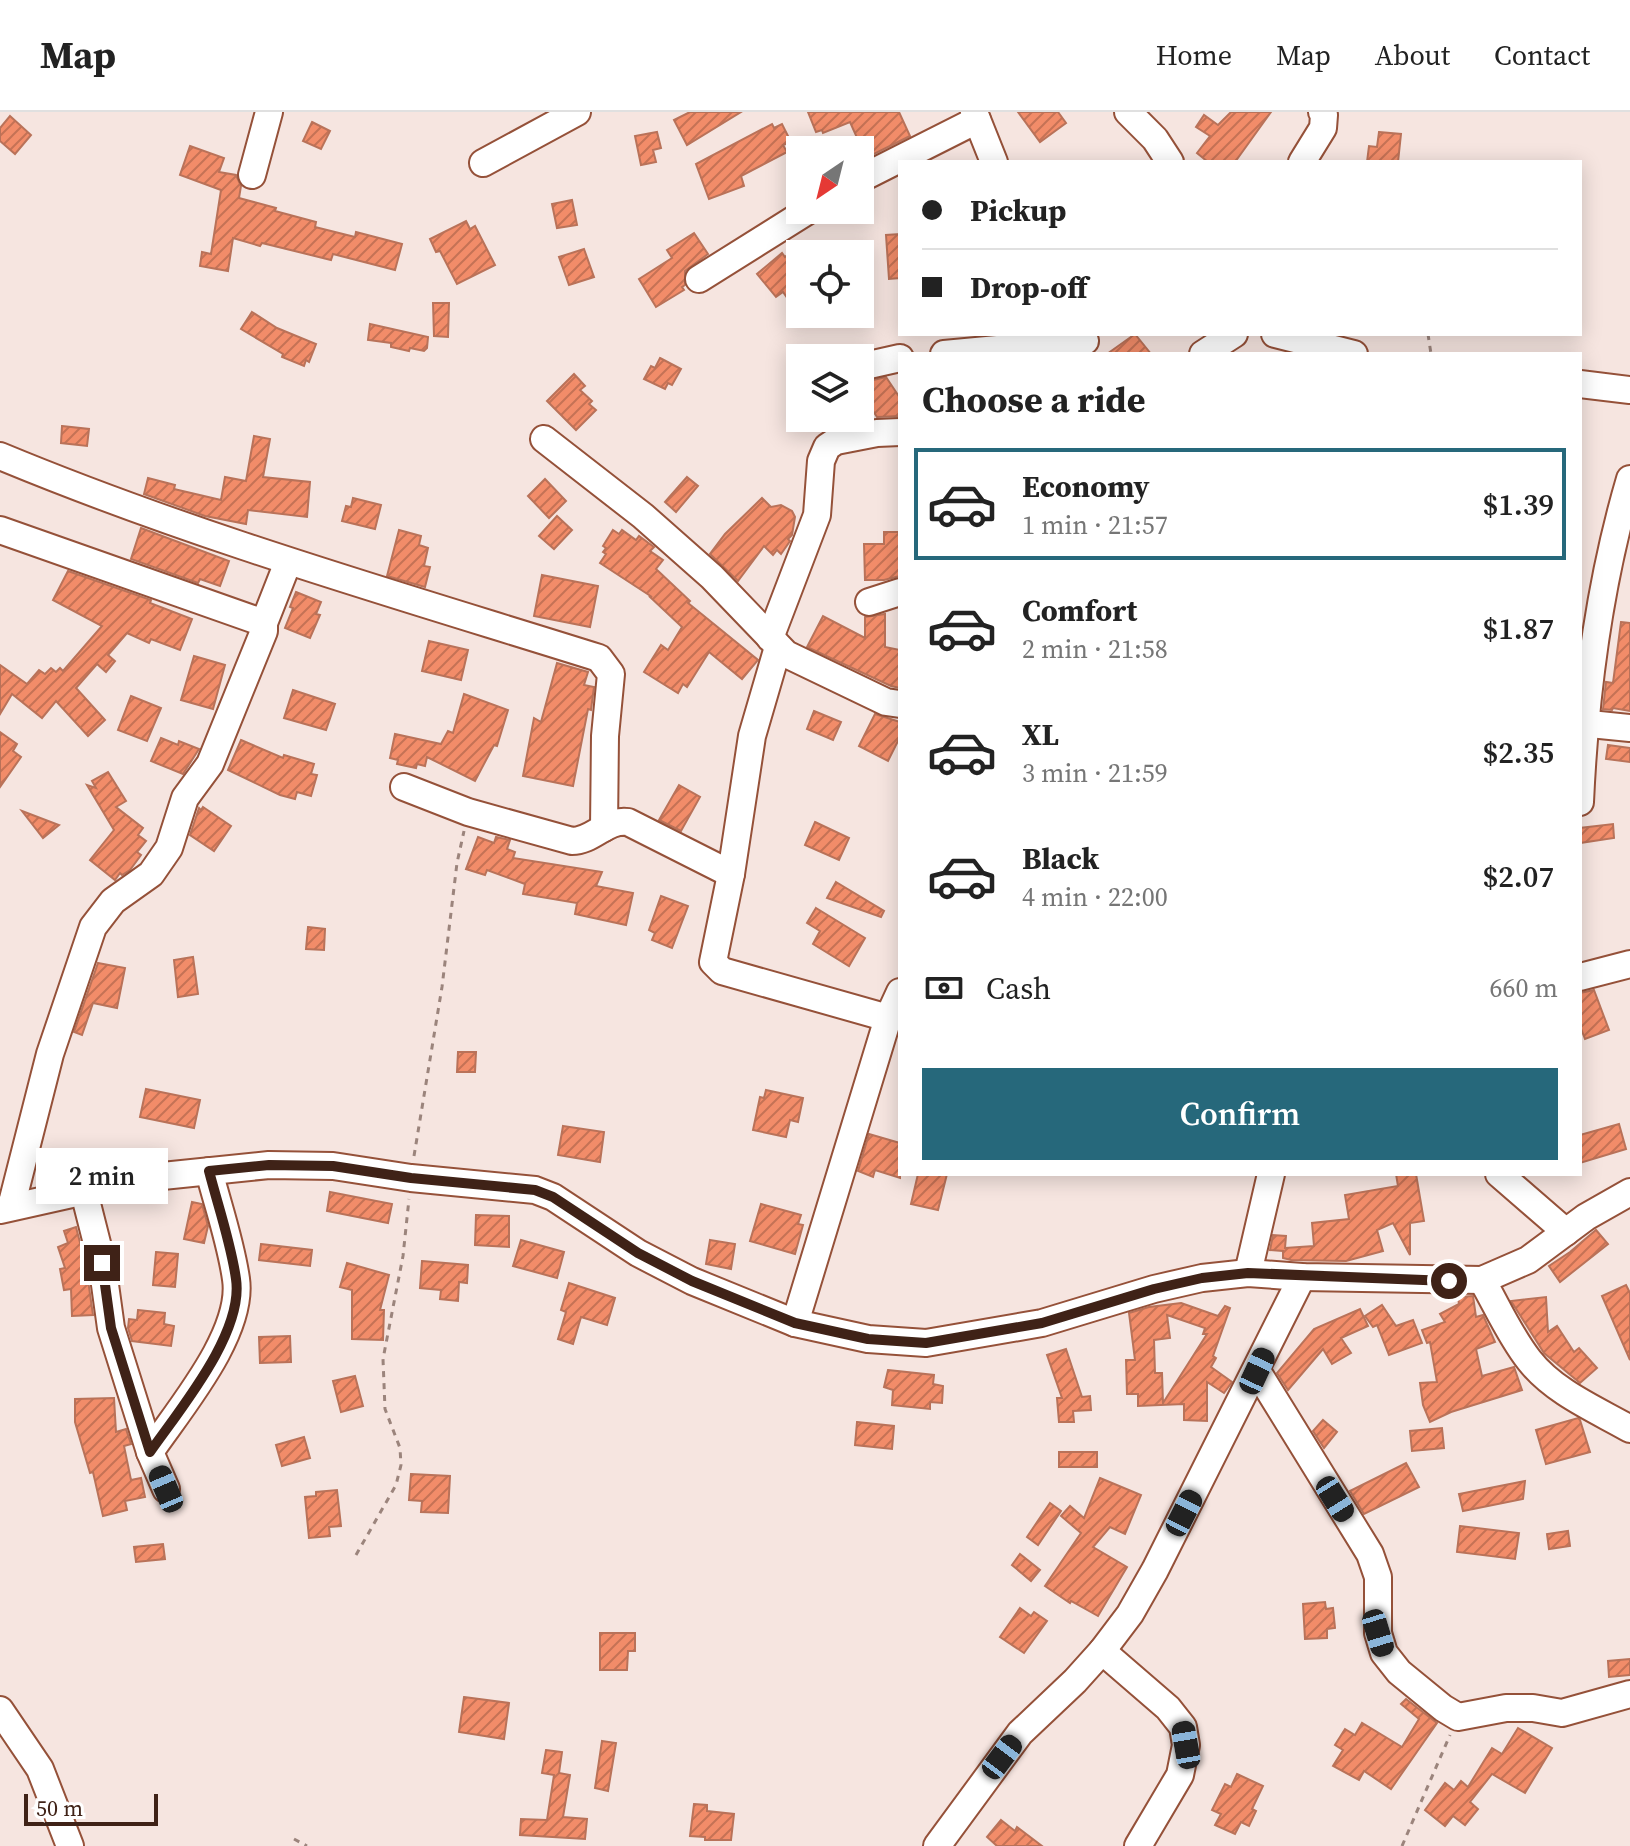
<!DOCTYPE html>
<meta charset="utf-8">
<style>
body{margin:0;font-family:"Source Serif 4",serif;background:#f2f2f2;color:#222;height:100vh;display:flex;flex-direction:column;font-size:30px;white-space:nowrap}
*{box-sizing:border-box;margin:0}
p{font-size:26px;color:#767676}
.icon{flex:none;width:44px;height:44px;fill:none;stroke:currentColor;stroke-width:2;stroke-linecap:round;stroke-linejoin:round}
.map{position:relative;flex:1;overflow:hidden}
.side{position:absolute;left:898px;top:240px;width:684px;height:824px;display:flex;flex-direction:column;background:#fff;border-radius:0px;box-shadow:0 4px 20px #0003}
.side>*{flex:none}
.guide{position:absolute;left:898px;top:48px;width:684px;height:176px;border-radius:0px;box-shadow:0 4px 20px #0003;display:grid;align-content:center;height:176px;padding:0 24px;background:#fff}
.needle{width:52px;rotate:215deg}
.fabs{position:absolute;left:786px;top:24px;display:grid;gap:16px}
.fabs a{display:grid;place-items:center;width:88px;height:88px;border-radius:0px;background:#fff;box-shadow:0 4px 20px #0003;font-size:40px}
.scale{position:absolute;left:24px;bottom:20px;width:134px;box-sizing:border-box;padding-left:8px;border:4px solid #3f2217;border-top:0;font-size:22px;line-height:28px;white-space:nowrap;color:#3f2217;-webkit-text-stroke:6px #fff;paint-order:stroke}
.end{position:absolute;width:36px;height:36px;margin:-18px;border:10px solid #3f2217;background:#fff;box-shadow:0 0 0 4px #fff}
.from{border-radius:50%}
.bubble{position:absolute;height:56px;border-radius:0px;background:#fff;box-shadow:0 4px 20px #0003;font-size:26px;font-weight:600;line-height:56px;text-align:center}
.car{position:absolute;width:24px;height:48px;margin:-24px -12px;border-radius:10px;box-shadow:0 0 6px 2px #0007;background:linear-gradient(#222 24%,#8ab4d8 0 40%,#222 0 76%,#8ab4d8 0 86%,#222 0)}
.guide b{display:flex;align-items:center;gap:28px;height:76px;font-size:30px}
.guide b+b{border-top:2px solid #e0e0e0}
.guide i{width:20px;height:20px;background:#222}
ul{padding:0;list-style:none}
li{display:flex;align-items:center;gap:24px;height:112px;margin:0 16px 12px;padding:0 8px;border:4px solid transparent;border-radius:0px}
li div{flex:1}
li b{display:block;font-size:30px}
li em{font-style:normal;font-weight:600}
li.active{border-color:#26687b}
li>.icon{width:72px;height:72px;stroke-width:1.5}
h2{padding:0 24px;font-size:36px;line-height:96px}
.pay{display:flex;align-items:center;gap:20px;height:88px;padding:0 24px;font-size:30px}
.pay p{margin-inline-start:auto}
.primary-button{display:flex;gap:16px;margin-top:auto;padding:16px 24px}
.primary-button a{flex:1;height:92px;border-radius:0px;background:#26687b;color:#fff;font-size:32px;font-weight:600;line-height:92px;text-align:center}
header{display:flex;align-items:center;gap:48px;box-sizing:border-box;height:112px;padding:0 40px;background:#fff;border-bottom:2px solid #e0e0e0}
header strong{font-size:38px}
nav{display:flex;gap:44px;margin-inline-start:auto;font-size:28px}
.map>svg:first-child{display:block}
.building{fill:url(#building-hatch);stroke:#b97259;stroke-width:2;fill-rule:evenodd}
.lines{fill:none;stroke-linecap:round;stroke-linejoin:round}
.minor-casing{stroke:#955139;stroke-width:30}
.path{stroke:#9b847c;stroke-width:3;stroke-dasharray:6 6;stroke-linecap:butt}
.minor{stroke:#fff;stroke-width:26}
.route{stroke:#3f2217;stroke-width:10}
</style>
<header>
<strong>Map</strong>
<nav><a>Home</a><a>Map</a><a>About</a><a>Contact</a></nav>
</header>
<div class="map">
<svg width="1630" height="1734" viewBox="0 0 1630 1734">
<defs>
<pattern id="building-hatch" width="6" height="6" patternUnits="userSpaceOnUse" patternTransform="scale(2)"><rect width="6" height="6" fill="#f28c69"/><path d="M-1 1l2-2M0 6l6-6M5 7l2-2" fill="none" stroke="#c57255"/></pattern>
</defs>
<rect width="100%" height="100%" fill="#f6e5e0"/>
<g class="building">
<polygon points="690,0 741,0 687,33 674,8"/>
<polygon points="808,0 899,0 910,24 866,46 850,10 823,21 822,18 816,20"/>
<polygon points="1018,0 1058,0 1066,11 1040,30"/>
<polygon points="1231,0 1271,0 1235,50 1208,50 1197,41 1210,24 1196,15 1204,3 1218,13"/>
<polygon points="10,4 31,23 15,42 0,29 0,16"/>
<polygon points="312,10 330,19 321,37 303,29"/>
<polygon points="772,12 774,16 782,12 791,30 783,33 787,40 741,64 744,74 709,87 696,52"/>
<polygon points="657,20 661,36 653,38 656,50 641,53 635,24"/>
<polygon points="1379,20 1401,22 1398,50 1367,50 1369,34 1377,35"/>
<polygon points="190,34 224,46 219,60 236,63 241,74 239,86 276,96 275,99 316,110 315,115 355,125 356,120 402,132 395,158 333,142 331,148 262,131 260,134 233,126 228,159 200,154 202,140 211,142 221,78 180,63"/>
<polygon points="572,88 577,113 557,116 552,92"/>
<polygon points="466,109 470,117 475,114 495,153 457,172 440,139 436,140 430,127"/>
<polygon points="694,121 708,142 685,159 685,173 682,175 684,178 656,195 639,167 672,146 667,138"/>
<polygon points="900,122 900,166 889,167 886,123"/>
<polygon points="584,137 594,165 569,173 559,145"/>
<polygon points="793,138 800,146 800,178 788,187 783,180 776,185 757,162 782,141 785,145"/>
<polygon points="433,191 449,191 448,225 434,224"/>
<polygon points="252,200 277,216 316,232 309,250 306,248 304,254 282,245 283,242 241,217"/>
<polygon points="370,212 428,225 427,236 424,239 410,236 409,239 391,235 391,231 368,228"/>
<polygon points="1135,222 1151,242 1107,242"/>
<polygon points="660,246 681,257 672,273 668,271 665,277 644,267 651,254 655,256"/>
<polygon points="574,262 585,274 580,278 592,289 589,292 596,298 576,318 547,289"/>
<polygon points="886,265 900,286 900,304 877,305 860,279 860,273 865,270"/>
<polygon points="62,314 89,317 87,334 61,331"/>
<polygon points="254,324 270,327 263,365 310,370 307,405 248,398 246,412 205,404 144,382 148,366 175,373 174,377 221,388 225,365 246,369"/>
<polygon points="687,365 698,374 676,400 665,390"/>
<polygon points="545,367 566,389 549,406 528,384"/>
<polygon points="353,386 381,393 375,417 342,409 346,394 351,395"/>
<polygon points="762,386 771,395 781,393 792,399 795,405 792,423 788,427 790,429 781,442 777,438 773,443 764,434 738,469 710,442 725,422"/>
<polygon points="557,404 572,418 554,437 539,424"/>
<polygon points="141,416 229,449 220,474 200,467 198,471 131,447"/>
<polygon points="399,418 421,424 419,433 428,436 424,454 430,455 425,475 387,464"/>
<polygon points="613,418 619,422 622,418 636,428 639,424 654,435 650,439 663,448 656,457 690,489 688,491 758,548 742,567 709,540 687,575 683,572 678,581 644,560 661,533 668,538 682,515 649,484 652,485 600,451 606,442 603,440 606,436 603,434"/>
<polygon points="884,420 899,420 900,464 884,468 865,468 864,432 884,432"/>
<polygon points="68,459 151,488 150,491 192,507 180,538 151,527 149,531 127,521 108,543 115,549 106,560 97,552 76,576 105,608 88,624 56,589 42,606 12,582 0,602 0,553 27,572 39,558 45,562 51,556 56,560 60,556 63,559 102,514 53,488"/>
<polygon points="542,463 598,474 590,515 534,504"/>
<polygon points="296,480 321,490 316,502 320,503 310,526 285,516 293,496 290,495"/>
<polygon points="885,502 885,535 900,538 900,576 891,574 807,535 823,504 865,526 865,505"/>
<polygon points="1621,510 1630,511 1630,599 1613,596 1612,598 1603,597 1606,570 1613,571"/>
<polygon points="429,529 468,538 461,568 422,559"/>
<polygon points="194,544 225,553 213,597 181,588"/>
<polygon points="557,551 588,560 584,573 594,575 591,598 588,597 573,674 523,664 534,606 541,610"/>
<polygon points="293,578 335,592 326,618 284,606"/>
<polygon points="464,582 508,598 497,634 494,633 475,669 427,645 425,654 417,652 416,656 397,652 398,648 390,646 395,622 441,632 448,619 453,621"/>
<polygon points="131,584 161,596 147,629 118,618"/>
<polygon points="814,599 841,610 833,628 807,617"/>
<polygon points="875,602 900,610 900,625 888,649 859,634"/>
<polygon points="0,620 17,632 13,639 21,645 0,675"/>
<polygon points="161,626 178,633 179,629 199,637 183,662 151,649"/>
<polygon points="241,628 283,646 284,643 314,652 311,662 317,663 311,684 297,680 295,687 280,683 228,658"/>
<polygon points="1608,633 1630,636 1630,650 1606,647"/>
<polygon points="108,660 126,689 116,695 143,716 138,723 146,729 137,740 141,743 130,758 122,763 120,761 115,768 90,748 114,718 87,673 96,676 92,669"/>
<polygon points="679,673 700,685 681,719 659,708"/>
<polygon points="203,695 231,714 214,739 190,723 199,696 201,698"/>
<polygon points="22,699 59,713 43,726"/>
<polygon points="815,710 849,726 839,748 805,733"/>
<polygon points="1613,712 1614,726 1580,731 1580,716"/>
<polygon points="478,725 494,731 496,725 510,728 507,737 515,740 513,746 602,760 596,774 633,781 626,813 575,802 577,791 523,782 525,772 487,758 485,763 466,757"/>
<polygon points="836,770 884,799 881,805 827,786"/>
<polygon points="661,784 688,794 672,836 652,828 655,821 649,818"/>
<polygon points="816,796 865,826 849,854 813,832 820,819 807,811"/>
<polygon points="308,815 325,817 324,838 306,837"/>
<polygon points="193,845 198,882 178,885 174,848"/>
<polygon points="98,851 125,856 117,896 93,891 82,923 74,920"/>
<polygon points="1594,878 1609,918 1585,927 1580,914 1580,881"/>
<polygon points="458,940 476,940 475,960 457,960"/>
<polygon points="146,977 200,988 194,1016 140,1005"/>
<polygon points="766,978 803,986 798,1010 790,1008 786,1025 753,1018 760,985 764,986"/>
<polygon points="1619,1012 1626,1037 1580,1051 1580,1023"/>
<polygon points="563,1014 604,1020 600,1050 558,1043"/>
<polygon points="869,1022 900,1031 900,1066 875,1058 873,1065 858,1059"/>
<polygon points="918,1062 947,1062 938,1098 911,1092"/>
<polygon points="1396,1062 1416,1062 1424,1109 1410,1111 1410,1143 1393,1111 1377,1118 1383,1139 1346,1149 1291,1148 1283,1146 1283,1139 1270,1138 1273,1123 1286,1124 1285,1136 1314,1134 1312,1111 1349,1107 1345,1083 1398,1074"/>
<polygon points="330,1080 392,1092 388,1111 327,1099"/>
<polygon points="192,1090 202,1092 208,1114 204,1131 184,1127"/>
<polygon points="761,1092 801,1103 798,1112 803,1113 795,1142 750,1129"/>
<polygon points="476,1103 509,1104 509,1135 475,1133"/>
<polygon points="76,1115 86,1154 93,1203 72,1204 71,1177 64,1178 60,1157 65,1156 58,1135 68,1131 64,1119"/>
<polygon points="1596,1118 1608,1132 1560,1170 1549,1154 1570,1140"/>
<polygon points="521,1128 564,1140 557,1166 513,1154"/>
<polygon points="710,1128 735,1132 731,1157 706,1152"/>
<polygon points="261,1132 312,1138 310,1154 259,1148"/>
<polygon points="156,1140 178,1142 175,1175 153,1173"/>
<polygon points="422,1149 468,1153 467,1171 459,1170 458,1189 440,1187 441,1178 420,1176"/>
<polygon points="347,1151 389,1163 380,1198 384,1198 383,1228 352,1227 352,1178 340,1175"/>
<polygon points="569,1171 615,1186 607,1213 581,1205 573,1232 558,1227 566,1200 561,1198"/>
<polygon points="1626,1173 1630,1181 1630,1248 1602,1184"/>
<polygon points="1473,1184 1476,1205 1483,1203 1495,1230 1476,1237 1482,1264 1514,1255 1522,1278 1451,1300 1430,1310 1423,1293 1420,1271 1437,1270 1430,1230 1427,1231 1422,1218 1445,1210 1440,1202 1459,1192 1458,1185"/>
<polygon points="1546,1185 1548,1220 1557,1214 1574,1240 1579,1236 1597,1256 1580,1271 1544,1241 1511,1189"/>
<path d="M1181,1191L1218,1204L1225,1194L1230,1196L1213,1244L1216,1246L1211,1255L1232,1270L1224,1281L1207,1270V1309L1184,1308V1292L1138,1294V1282H1127L1126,1248H1135L1129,1201L1149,1195ZM1167,1203L1205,1216L1203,1222H1207L1163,1291L1162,1261H1155L1154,1228L1170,1226Z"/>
<polygon points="1382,1193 1396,1214 1413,1208 1422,1231 1389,1243 1377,1213 1373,1215 1365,1204"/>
<polygon points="1360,1197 1368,1214 1341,1226 1351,1241 1332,1252 1323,1237 1288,1278 1277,1261 1314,1217"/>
<polygon points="138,1198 165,1201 164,1212 174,1214 171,1234 132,1229 128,1216 129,1207 137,1208"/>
<polygon points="290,1224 291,1250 260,1251 259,1225"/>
<polygon points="1066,1237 1082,1285 1090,1284 1091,1298 1073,1299 1074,1310 1059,1310 1057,1286 1062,1286 1047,1243"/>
<polygon points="888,1258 934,1263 933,1272 943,1274 942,1291 930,1290 930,1297 892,1293 893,1278 884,1275"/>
<polygon points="355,1264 363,1294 341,1300 333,1269"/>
<polygon points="114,1286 116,1320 126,1317 131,1332 124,1334 131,1368 141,1366 145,1385 125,1389 127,1398 103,1404 93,1360 90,1361 75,1310 75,1287"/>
<polygon points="1578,1306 1580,1308 1590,1340 1546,1352 1536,1318"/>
<polygon points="1323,1308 1337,1320 1324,1336 1313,1319"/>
<polygon points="857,1310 894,1314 892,1337 855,1333"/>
<polygon points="1442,1316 1444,1336 1412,1339 1410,1319"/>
<polygon points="304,1325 310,1346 282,1354 276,1333"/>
<rect x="1059" y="1340" width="38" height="15"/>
<polygon points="1406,1351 1419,1375 1364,1402 1350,1379"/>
<polygon points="411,1362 450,1364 448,1401 421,1400 422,1389 409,1388"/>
<polygon points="1100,1366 1141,1383 1125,1422 1110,1415 1093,1435 1127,1455 1098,1504 1071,1489 1070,1491 1045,1474 1081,1421 1061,1404 1070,1394 1084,1406"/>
<polygon points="1525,1369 1523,1387 1463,1399 1459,1382"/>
<polygon points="337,1378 341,1414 329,1415 330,1424 309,1426 305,1385 316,1384 316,1380"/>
<polygon points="1050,1391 1061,1399 1038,1433 1027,1425"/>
<polygon points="1460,1414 1519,1421 1515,1447 1457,1440"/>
<polygon points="1568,1419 1570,1434 1549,1437 1547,1422"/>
<polygon points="163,1432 165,1447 136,1450 134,1435"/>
<polygon points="1020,1442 1040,1458 1031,1469 1012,1453"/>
<polygon points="1325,1490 1326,1497 1333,1496 1335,1516 1327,1517 1327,1526 1305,1527 1303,1492"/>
<polygon points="1020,1496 1031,1504 1034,1500 1047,1509 1024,1541 1000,1525"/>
<polygon points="600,1521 635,1521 635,1539 628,1539 627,1558 600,1558"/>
<polygon points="1630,1547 1630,1563 1609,1565 1608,1549"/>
<polygon points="464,1585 509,1591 504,1627 459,1620"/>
<polygon points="1406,1587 1437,1611 1391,1677 1364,1659 1359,1668 1333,1654 1343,1638 1335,1633 1345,1617 1355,1623 1362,1611 1402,1635 1419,1607 1401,1592"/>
<polygon points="1518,1616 1552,1636 1525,1681 1492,1662 1470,1690 1478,1697 1465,1713 1453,1704 1445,1714 1425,1698 1445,1671 1454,1678 1461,1669 1468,1675 1492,1636 1502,1642"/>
<polygon points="602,1629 616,1631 608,1679 595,1676"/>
<polygon points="546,1638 562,1640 559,1661 570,1663 563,1705 587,1707 585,1727 520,1723 521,1707 547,1708 554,1663 542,1661"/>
<polygon points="1237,1662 1263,1674 1252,1697 1256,1699 1249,1714 1241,1710 1235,1722 1215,1713 1221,1702 1212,1698 1225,1672 1231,1675"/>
<polygon points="694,1692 707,1693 707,1699 734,1702 731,1728 705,1728 705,1725 690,1724"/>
<polygon points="1001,1708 1015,1719 1017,1715 1042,1734 997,1734 987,1725"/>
</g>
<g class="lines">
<g class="minor-casing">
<g id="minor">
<polyline points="974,0 994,50"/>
<polyline points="1128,0 1155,27 1170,50"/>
<polyline points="1302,50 1323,16 1324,3 1322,0"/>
<polyline points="483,51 577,0"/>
<polyline points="252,63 269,0"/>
<polyline points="860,67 977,8"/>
<polyline points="699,167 809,98"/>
<polyline points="1275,222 1354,242"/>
<polyline points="944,242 1085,229"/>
<polyline points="1203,242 1234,222"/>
<polyline points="860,255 900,246"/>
<polyline points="1580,272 1630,278"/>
<polyline points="544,327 643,404 712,465 786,542 886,590 900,592"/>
<path d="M0,344C195,425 398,483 599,546L611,562L605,624L604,716"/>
<polyline points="0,418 264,511"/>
<polyline points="869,490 900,480"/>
<polyline points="770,526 817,403 821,349 827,335 836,329 877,321 900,320"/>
<polyline points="778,535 752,624 731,762 713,850 722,859 888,906"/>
<polyline points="1580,611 1630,616"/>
<path d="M404,675L468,700L572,729C593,729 606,707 628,710L731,762"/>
<path d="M1580,690C1585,581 1599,472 1630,367"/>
<polyline points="1580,865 1630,852"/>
<polyline points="1499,1062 1566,1120"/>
<polyline points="84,1080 102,1151 111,1216 150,1340 166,1377"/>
<polyline points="11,1095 50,942 93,815 113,789 151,762 169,736 185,686 210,652 264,519 264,511 288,450"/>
<polyline points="0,1098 143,1066 269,1053 333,1054 411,1066 535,1078 553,1085 638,1141 692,1169 795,1211 868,1227 926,1231 1042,1211 1154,1177 1202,1166 1248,1161 1302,1165 1482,1168 1528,1148 1586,1105 1630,1080"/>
<polyline points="1248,1161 1271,1062"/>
<path d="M1482,1168C1497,1194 1510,1224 1529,1248C1554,1280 1595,1297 1630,1317"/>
<polyline points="795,1211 888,906 900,880"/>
<polyline points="1257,1259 1370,1442 1378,1465 1378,1521 1384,1541 1399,1560 1443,1596 1458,1605 1506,1596 1533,1596 1562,1601 1630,1582"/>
<path d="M150,1340C180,1296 244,1221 236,1167C231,1131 218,1094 209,1059"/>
<polyline points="1102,1539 1168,1596 1183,1615 1186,1633 1180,1663 1138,1734"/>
<polyline points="0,1598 40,1657 70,1734"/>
<polyline points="937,1734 1020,1621 1075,1569 1102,1539 1130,1502 1155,1458 1302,1165"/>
</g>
</g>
<g class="path">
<polyline points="1428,222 1431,242"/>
<polyline points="414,1044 442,875 457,751 464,719"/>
<polyline points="356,1443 396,1373 401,1353 400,1336 385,1297 383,1247 403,1144 409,1087"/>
<polyline points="294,1727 307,1734"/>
<polyline points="1402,1734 1450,1623"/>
</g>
<use href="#minor" class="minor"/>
</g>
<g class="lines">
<path class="route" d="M102,1151L111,1216L150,1340C180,1297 244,1221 236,1167C231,1131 218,1094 209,1059L269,1053L333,1054L411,1066L535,1078L553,1085L638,1141L692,1169L795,1211L868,1227L926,1231L1042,1211L1154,1177L1202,1166L1248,1161L1449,1169"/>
</g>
</svg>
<div class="fabs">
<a><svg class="needle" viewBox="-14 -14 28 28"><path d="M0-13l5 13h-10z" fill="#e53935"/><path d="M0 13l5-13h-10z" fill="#767676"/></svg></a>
<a><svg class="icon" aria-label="locate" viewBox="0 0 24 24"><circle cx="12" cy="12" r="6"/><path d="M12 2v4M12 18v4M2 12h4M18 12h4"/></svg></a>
<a><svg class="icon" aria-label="layers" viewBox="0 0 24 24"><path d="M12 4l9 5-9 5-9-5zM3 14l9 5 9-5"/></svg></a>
</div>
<div class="scale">50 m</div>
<i class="end from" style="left:1449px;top:1169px"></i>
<i class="end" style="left:102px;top:1151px"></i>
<div class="bubble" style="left:36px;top:1036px;width:132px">2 min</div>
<i class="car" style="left:1257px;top:1259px;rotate:25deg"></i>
<i class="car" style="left:166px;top:1377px;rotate:337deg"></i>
<i class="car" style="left:1335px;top:1387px;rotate:148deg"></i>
<i class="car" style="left:1184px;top:1401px;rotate:27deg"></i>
<i class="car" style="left:1378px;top:1521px;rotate:163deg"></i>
<i class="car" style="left:1186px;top:1633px;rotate:350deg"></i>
<i class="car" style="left:1002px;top:1645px;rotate:37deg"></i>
<div class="guide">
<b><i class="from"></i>Pickup</b>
<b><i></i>Drop-off</b>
</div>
<section class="side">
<h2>Choose a ride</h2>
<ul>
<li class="active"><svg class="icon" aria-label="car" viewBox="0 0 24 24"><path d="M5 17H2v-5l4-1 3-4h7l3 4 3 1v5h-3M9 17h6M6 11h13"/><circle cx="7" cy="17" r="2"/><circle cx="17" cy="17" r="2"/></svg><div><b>Economy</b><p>1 min · 21:57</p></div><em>$1.39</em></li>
<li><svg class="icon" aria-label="car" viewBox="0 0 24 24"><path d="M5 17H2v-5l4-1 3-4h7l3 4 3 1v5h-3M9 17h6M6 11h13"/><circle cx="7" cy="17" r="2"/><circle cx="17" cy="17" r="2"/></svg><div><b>Comfort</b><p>2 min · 21:58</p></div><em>$1.87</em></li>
<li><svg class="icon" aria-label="car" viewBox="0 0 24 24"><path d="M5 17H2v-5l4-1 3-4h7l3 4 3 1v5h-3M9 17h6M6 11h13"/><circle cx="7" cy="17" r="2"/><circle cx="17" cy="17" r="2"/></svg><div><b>XL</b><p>3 min · 21:59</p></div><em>$2.35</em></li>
<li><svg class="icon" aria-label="car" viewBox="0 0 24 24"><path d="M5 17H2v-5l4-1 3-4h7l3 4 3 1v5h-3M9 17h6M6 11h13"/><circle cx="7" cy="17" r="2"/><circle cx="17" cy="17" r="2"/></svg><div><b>Black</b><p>4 min · 22:00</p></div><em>$2.07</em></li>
</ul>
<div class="pay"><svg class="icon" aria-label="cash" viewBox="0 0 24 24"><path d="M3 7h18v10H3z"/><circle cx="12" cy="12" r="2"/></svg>Cash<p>660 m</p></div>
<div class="primary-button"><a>Confirm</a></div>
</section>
</div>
